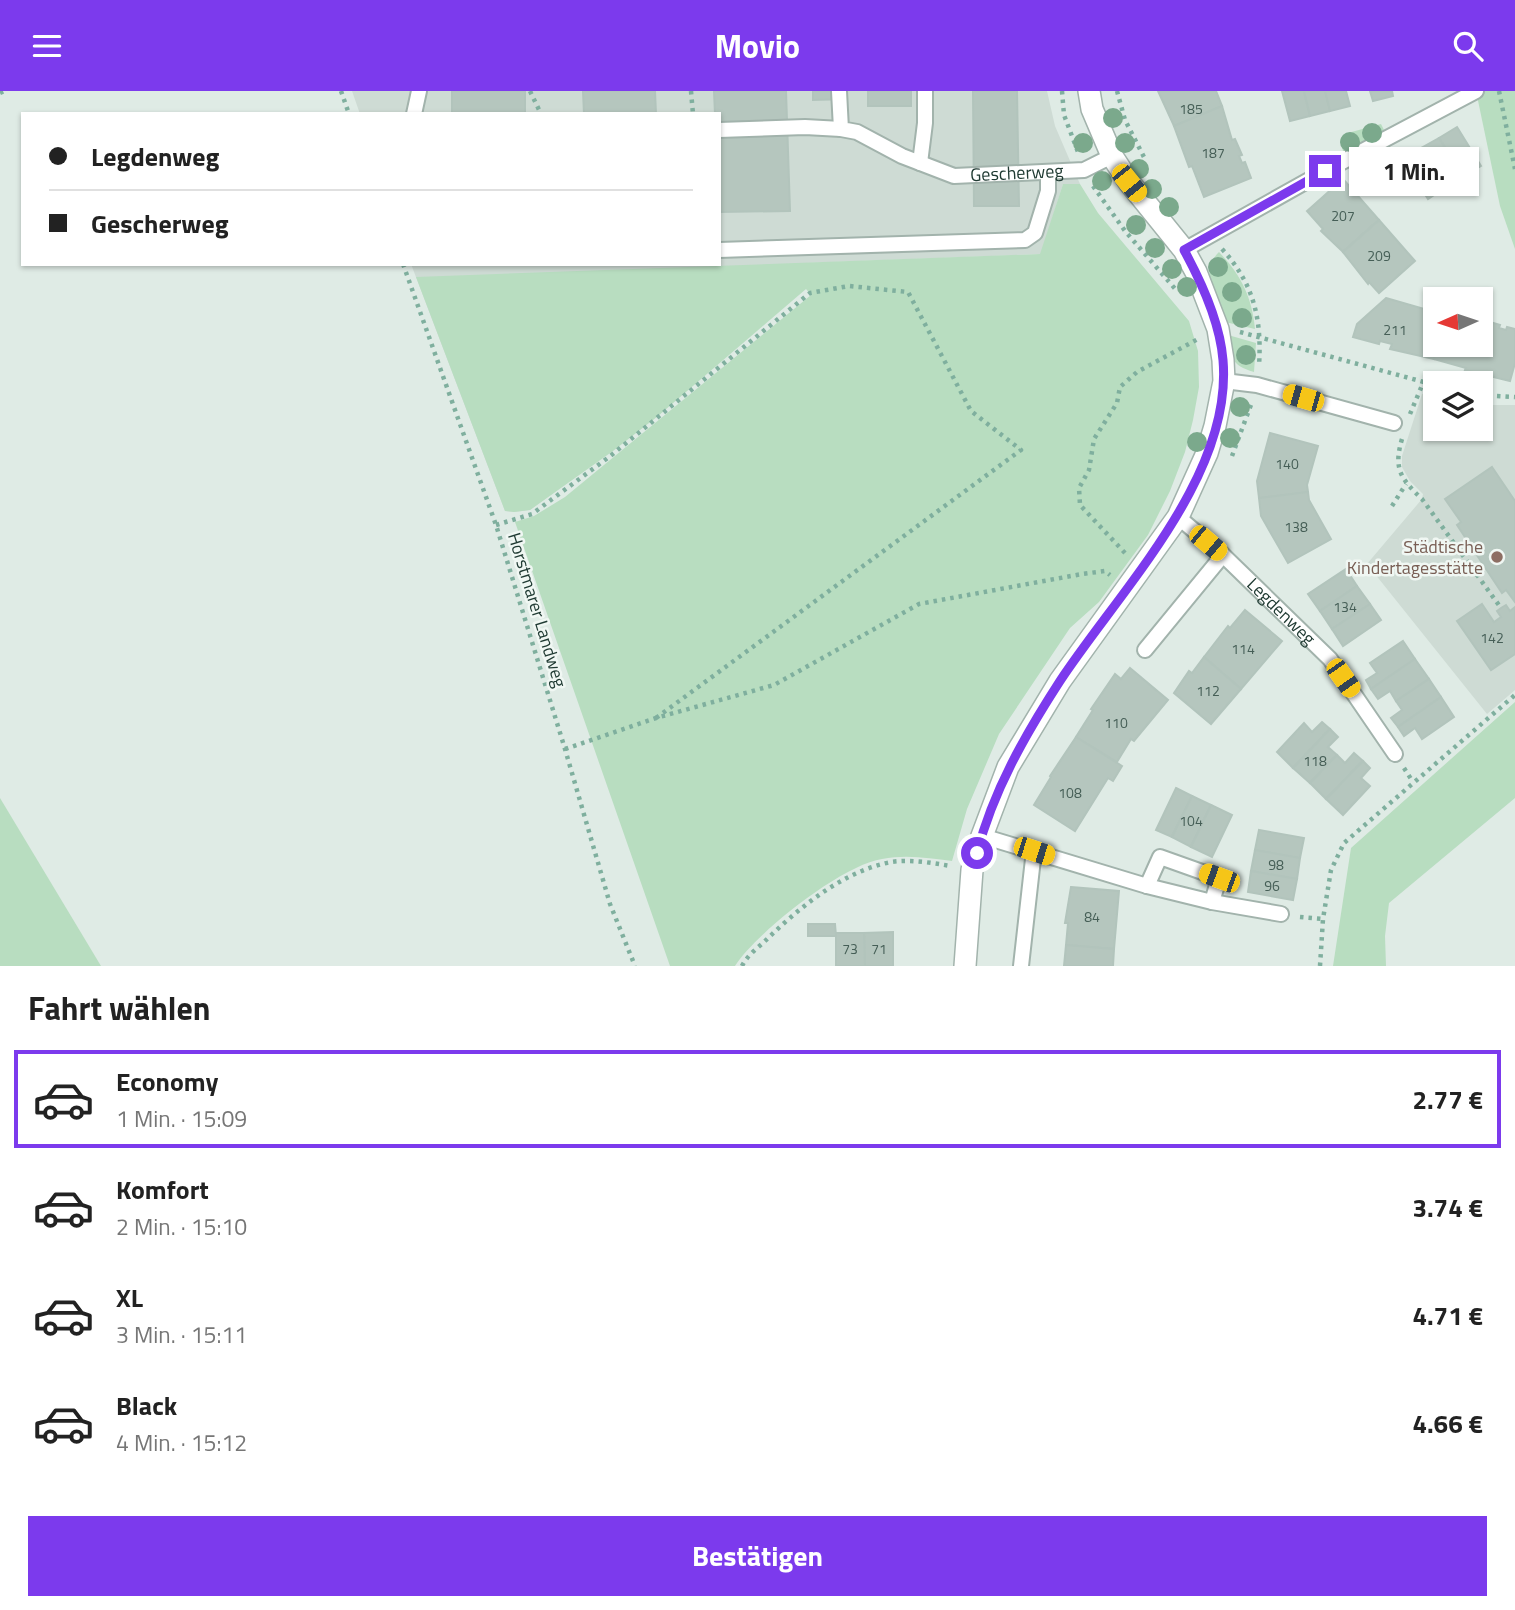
<!DOCTYPE html>
<html lang="de">
<meta charset="utf-8">
<style>
body{margin:0;font-family:"Titillium Web",sans-serif;background:#f6f6f6;color:#222;height:100vh;display:flex;flex-direction:column;font-size:26px;white-space:nowrap}
*{box-sizing:border-box;margin:0}
p{font-size:23px;color:#767676}
.icon{flex:none;width:38px;height:38px;fill:none;stroke:currentColor;stroke-width:2;stroke-linecap:round;stroke-linejoin:round}
.map{position:relative;height:875px;overflow:hidden}
.panel{display:flex;flex-direction:column;background:#fff;flex:1}
.panel>*{flex:none}
.hud{position:absolute;left:21px;top:21px;width:700px;height:154px;border-radius:0px;box-shadow:0 2px 5px #0004;display:grid;align-content:center;height:154px;padding:0 28px;background:#fff}
.needle{width:46px;rotate:267deg}
.fabs{position:absolute;left:1423px;top:196px;display:grid;gap:14px}
.fabs a{display:grid;place-items:center;width:70px;height:70px;border-radius:0px;background:#fff;box-shadow:0 2px 5px #0004;font-size:35px}
.end{position:absolute;width:32px;height:32px;margin:-16px;border:9px solid #7c3aed;background:#fff;box-shadow:0 0 0 4px #fff}
.from{border-radius:50%}
.bubble{position:absolute;height:49px;border-radius:0px;background:#fff;box-shadow:0 2px 5px #0004;font-size:23px;font-weight:700;line-height:49px;text-align:center}
.car{position:absolute;width:21px;height:42px;margin:-21px -10px;border-radius:9px;box-shadow:0 0 5px 2px #0007;background:linear-gradient(#f5c518 24%,#345 0 40%,#f5c518 0 76%,#345 0 86%,#f5c518 0)}
.hud b{display:flex;align-items:center;gap:24px;height:66px;font-size:26px}
.hud b+b{border-top:2px solid #e0e0e0}
.hud i{width:18px;height:18px;background:#222}
ul{padding:0;list-style:none}
li{display:flex;align-items:center;gap:21px;height:98px;margin:0 14px 10px;padding:0 14px;border:4px solid transparent;border-radius:0px}
li div{flex:1}
li b{display:block;font-size:26px}
li em{font-style:normal;font-weight:700}
li.on{border-color:#7c3aed}
li>.icon{width:63px;height:63px;stroke-width:1.5}
h2{padding:0 28px;font-size:32px;line-height:84px}
.action{display:flex;gap:14px;margin-top:auto;padding:14px 28px}
.action a{flex:1;height:80px;border-radius:0px;background:#7c3aed;color:#fff;font-size:28px;font-weight:700;line-height:80px;text-align:center}
header{display:flex;justify-content:space-between;align-items:center;height:91px;padding:0 28px;background:#7c3aed;color:#fff;font-size:32px;font-weight:700}
.map>svg:first-child{display:block}
.built{fill:#cedbd4}
.green{fill:#b8ddc0}
.building{fill:#b5c6be;stroke:#b2c4bc;stroke-width:2}
.lines{fill:none;stroke-linecap:round;stroke-linejoin:round}
.service-casing{stroke:#a2b3ac;stroke-width:18}
.minor-casing{stroke:#a2b3ac;stroke-width:24}
.path{stroke:#7faf9e;stroke-width:4.5;stroke-dasharray:3.5 5;stroke-linecap:butt}
.service{stroke:#fff;stroke-width:14}
.minor{stroke:#fff;stroke-width:21}
.tree{fill:#7ba98c}
.route{stroke:#7c3aed;stroke-width:9}
.education-dot{fill:#8d6e63;stroke:#f0f7f3;stroke-width:2.5}
.labels{text-anchor:middle;stroke-width:5;stroke-linejoin:round;paint-order:stroke}
.number-label{font-size:14px;fill:#455e56}
.street-label{font-size:18px;fill:#203b33;stroke:#f0f7f3}
.education-label{font-size:18px;fill:#785e54;stroke:#f0f7f3;text-anchor:end}
</style>
<header><svg class="icon" aria-label="menu" viewBox="0 0 24 24"><path d="M4 6h16M4 12h16M4 18h16"/></svg>Movio<svg class="icon" aria-label="search" viewBox="0 0 24 24"><circle cx="10" cy="10" r="6"/><path d="M15 15l6 6"/></svg></header>
<div class="map">
<svg width="1515" height="875" viewBox="0 0 1515 875">
<rect width="100%" height="100%" fill="#dfebe5"/>
<g class="built">
<polygon points="352,0 1047,0 1055,35 1080,93 1063,93 1041,163 806,172 658,325 530,419 514,421 505,420 411,173 719,173 719,23 360,23"/>
<polygon points="1422,303 1435,305 1435,338 1480,338 1481,314 1515,314 1515,599 1487,623 1367,473 1422,408 1423,403 1410,390 1402,376 1402,365"/>
</g>
<g class="green">
<polygon points="1476,0 1515,0 1515,158 1500,115"/>
<polygon points="1381,33 1385,41 1350,63 1343,60 1340,49 1344,43"/>
<path d="M1063,93H1080L1098,122L1189,230L1198,260L1199,296L1193,329L1185,361L1170,400L1148,444L1099,511L1070,537L999,643L967,718L952,770C929,767 906,763 882,768C842,774 757,841 735,875H670L515,431L534,425L565,406L811,204L806,198L658,325L613,360L530,419L514,421L505,420L416,186L1040,163Z"/>
<path d="M1219,161C1241,184 1252,206 1255,238L1225,231C1216,207 1198,181 1219,161Z"/>
<path d="M1228,244L1256,252L1254,281C1230,274 1232,267 1228,244Z"/>
<polygon points="1515,611 1515,707 1389,812 1385,845 1386,875 1333,875 1351,757"/>
<polygon points="0,707 101,875 0,875"/>
</g>
<g class="building">
<rect x="452" y="0" width="73" height="23"/>
<polygon points="583,0 655,0 656,23 584,23"/>
<polygon points="714,0 786,0 790,120 719,121 719,23 715,23"/>
<polygon points="813,0 847,0 847,8 813,9"/>
<rect x="868" y="0" width="43" height="15"/>
<polygon points="973,0 1017,0 1019,115 974,115"/>
<polygon points="1158,0 1216,0 1222,15 1174,35"/>
<polygon points="1282,0 1304,0 1310,25 1290,30"/>
<polygon points="1304,0 1325,0 1330,20 1310,25"/>
<polygon points="1325,0 1346,0 1350,15 1330,20"/>
<polygon points="1370,0 1392,0 1393,5 1373,10"/>
<polygon points="1222,15 1232,49 1235,48 1242,64 1239,65 1242,72 1245,71 1251,87 1204,106 1192,75 1189,76 1174,35"/>
<polygon points="1457,36 1481,75 1463,86 1439,47"/>
<polygon points="1439,47 1463,86 1446,96 1421,57"/>
<polygon points="1421,57 1446,96 1428,108 1403,68"/>
<polygon points="1343,88 1379,129 1343,161 1321,140 1323,138 1307,120"/>
<polygon points="1379,129 1415,170 1379,202 1369,191 1368,193 1343,161"/>
<polygon points="1386,207 1431,220 1432,215 1435,216 1435,254 1438,254 1434,268 1390,258 1392,253 1380,250 1379,253 1353,246 1357,233"/>
<polygon points="1483,229 1500,234 1499,237 1506,239 1507,236 1515,238 1515,272 1510,290 1465,279 1466,277 1434,268 1438,254 1480,254 1480,231"/>
<polygon points="1270,342 1318,355 1307,394 1308,401 1259,407 1257,390"/>
<polygon points="1492,376 1515,410 1515,511 1506,499 1502,502 1457,434 1461,431 1445,408"/>
<polygon points="1308,401 1309,409 1331,448 1288,472 1261,425 1259,407"/>
<polygon points="1346,478 1357,495 1320,520 1308,503"/>
<polygon points="1357,495 1370,513 1332,538 1320,520"/>
<polygon points="1370,513 1381,529 1343,555 1332,538"/>
<polygon points="1482,513 1494,531 1501,526 1497,520 1501,517 1506,514 1510,520 1515,516 1515,563 1491,579 1457,530"/>
<polygon points="1245,519 1282,550 1241,598 1204,566 1228,535 1230,537"/>
<polygon points="1403,550 1415,568 1371,598 1366,589 1377,582 1370,572"/>
<polygon points="1204,566 1241,598 1211,633 1174,602 1189,580 1192,582"/>
<polygon points="1415,568 1429,588 1396,610 1390,600 1378,608 1371,598"/>
<polygon points="1130,577 1168,609 1134,650 1131,648 1117,671 1076,646 1093,619 1091,618 1115,583 1121,588"/>
<polygon points="1429,588 1441,606 1398,636 1391,627 1402,619 1396,610"/>
<polygon points="1441,606 1454,626 1422,648 1415,637 1404,645 1398,636"/>
<polygon points="1322,631 1330,638 1293,677 1277,661 1304,632 1312,641"/>
<polygon points="1330,638 1338,646 1328,656 1337,664 1310,692 1293,677"/>
<polygon points="1076,646 1122,675 1113,690 1108,687 1075,740 1034,714 1051,686 1050,685"/>
<polygon points="1354,662 1363,670 1326,708 1310,692 1337,664 1345,672"/>
<polygon points="1363,670 1370,677 1361,687 1370,695 1343,724 1326,708"/>
<polygon points="1176,697 1192,705 1172,746 1156,739"/>
<polygon points="1192,705 1211,714 1191,756 1172,746"/>
<polygon points="1211,714 1232,724 1212,766 1191,756"/>
<polygon points="1259,739 1304,747 1300,767 1255,759"/>
<polygon points="1255,759 1300,767 1297,788 1251,780"/>
<polygon points="1251,780 1297,788 1293,809 1248,801"/>
<polygon points="1071,796 1119,800 1114,858 1066,854 1068,832 1065,832"/>
<polygon points="808,833 835,833 836,845 808,845"/>
<polygon points="893,841 893,875 865,875 864,842"/>
<polygon points="836,842 864,842 865,875 836,875"/>
<polygon points="1066,854 1114,858 1113,875 1064,875"/>
</g>
<g class="lines">
<g class="service-casing">
<g id="service">
<path id="s1" d="M839,0L841,38L857,41L902,65L954,85L1084,79L1112,65"/>
<polyline points="414,23 419,0"/>
<polyline points="719,39 805,36 841,38"/>
<polyline points="920,72 925,32 925,0"/>
<polyline points="719,159 1025,149 1035,142 1048,100 1048,81"/>
<polyline points="1184,159 1325,80 1476,0"/>
<polyline points="1224,290 1257,294 1394,332"/>
<path id="s2" d="M1178,426L1223,464L1330,568L1395,663"/>
<polyline points="1145,559 1223,464"/>
<polyline points="982,745 1147,795 1212,811 1281,823"/>
<polyline points="1147,795 1160,766 1219,787 1212,811"/>
<polyline points="1021,875 1034,759"/>
</g>
</g>
<g class="minor-casing">
<polyline id="minor" points="965,875 972,779 982,745 1008,676 1060,590 1178,426 1207,362 1215,335 1224,290 1223,269 1218,238 1196,181 1184,159 1129,91 1112,65 1092,18 1089,0"/>
</g>
<g class="path">
<polyline points="341,0 349,23"/>
<polyline points="530,0 541,23"/>
<polyline points="691,0 693,23"/>
<polyline points="1062,0 1064,24 1078,61"/>
<polyline points="1117,0 1125,29 1146,70"/>
<polyline points="1499,0 1515,78"/>
<polyline points="0,2 4,0"/>
<polyline points="1093,95 1125,140 1177,200"/>
<path d="M1222,158C1254,193 1262,228 1259,275"/>
<polyline points="403,173 496,434 565,658 610,813 635,875"/>
<polyline points="1240,241 1435,294"/>
<polyline points="1480,304 1515,306"/>
<polyline points="1410,323 1423,292"/>
<path d="M1402,348C1393,378 1401,388 1422,408L1501,517"/>
<polyline points="1232,365 1252,311"/>
<polyline points="1392,415 1406,393"/>
<polyline points="496,434 532,423 609,366 810,202 849,195 908,201 971,320 1021,359 656,627"/>
<polyline points="1125,462 1080,414 1079,397 1089,379 1094,348 1117,312 1120,296 1137,281 1198,248"/>
<polyline points="565,658 656,627 774,594 919,513 1082,483 1105,480 1110,484"/>
<polyline points="1404,677 1413,691"/>
<polyline points="1300,826 1323,828"/>
<path d="M742,875C747,865 756,858 764,851C799,817 841,781 891,771C911,768 932,772 951,775"/>
<polyline points="1320,875 1323,828 1331,779 1344,752 1515,604"/>
</g>
<use href="#service" class="service"/>
<use href="#minor" class="minor"/>
</g>
<g class="tree">
<circle cx="1113" cy="27" r="10"/>
<circle cx="1372" cy="42" r="10"/>
<circle cx="1350" cy="51" r="10"/>
<circle cx="1083" cy="52" r="10"/>
<circle cx="1125" cy="52" r="10"/>
<circle cx="1139" cy="78" r="10"/>
<circle cx="1102" cy="90" r="10"/>
<circle cx="1152" cy="98" r="10"/>
<circle cx="1169" cy="116" r="10"/>
<circle cx="1136" cy="134" r="10"/>
<circle cx="1155" cy="157" r="10"/>
<circle cx="1218" cy="176" r="10"/>
<circle cx="1172" cy="178" r="10"/>
<circle cx="1187" cy="196" r="10"/>
<circle cx="1232" cy="201" r="10"/>
<circle cx="1242" cy="227" r="10"/>
<circle cx="1246" cy="264" r="10"/>
<circle cx="1240" cy="316" r="10"/>
<circle cx="1230" cy="347" r="10"/>
<circle cx="1197" cy="351" r="10"/>
</g>
<g class="lines">
<path class="route" d="M977,762C993,700 1025,644 1060,590C1120,499 1233,386 1223,269C1220,231 1202,192 1184,159L1325,80"/>
</g>
<circle class="education-dot" cx="1497" cy="466" r="7"/>
<g class="labels">
<g class="number-label">
<text x="1191" y="23">185</text>
<text x="1213" y="67">187</text>
<text x="1343" y="130">207</text>
<text x="1379" y="170">209</text>
<text x="1395" y="244">211</text>
<text x="1287" y="378">140</text>
<text x="1296" y="441">138</text>
<text x="1345" y="521">134</text>
<text x="1492" y="552">142</text>
<text x="1243" y="563">114</text>
<text x="1208" y="605">112</text>
<text x="1116" y="637">110</text>
<text x="1315" y="675">118</text>
<text x="1070" y="707">108</text>
<text x="1191" y="735">104</text>
<text x="1276" y="779">98</text>
<text x="1272" y="800">96</text>
<text x="1092" y="831">84</text>
<text x="850" y="863">73</text>
<text x="879" y="863">71</text>
</g>
<g class="street-label">
<text dy="6" stroke="none"><textPath href="#s1" startOffset="224">Gescherweg</textPath></text>
<text transform="translate(537 519) rotate(73)" y="6">Horstmarer Landweg</text>
<text dy="6" stroke="none"><textPath href="#s2" startOffset="140">Legdenweg</textPath></text>
</g>
<g class="education-label">
<text x="1483" y="462">Städtische<tspan x="1483" dy="21">Kindertagesstätte</tspan></text>
</g>
</g>
</svg>
<div class="fabs">
<a><svg class="needle" viewBox="-14 -14 28 28"><path d="M0-13l5 13h-10z" fill="#e53935"/><path d="M0 13l5-13h-10z" fill="#767676"/></svg></a>
<a><svg class="icon" aria-label="layers" viewBox="0 0 24 24"><path d="M12 4l9 5-9 5-9-5zM3 14l9 5 9-5"/></svg></a>
</div>
<i class="end from" style="left:977px;top:762px"></i>
<i class="end" style="left:1325px;top:80px"></i>
<div class="bubble" style="left:1349px;top:56px;width:130px">1 Min.</div>
<i class="car" style="left:1129px;top:92px;rotate:141deg"></i>
<i class="car" style="left:1303px;top:307px;rotate:286deg"></i>
<i class="car" style="left:1208px;top:452px;rotate:130deg"></i>
<i class="car" style="left:1343px;top:587px;rotate:145deg"></i>
<i class="car" style="left:1034px;top:760px;rotate:108deg"></i>
<i class="car" style="left:1219px;top:787px;rotate:290deg"></i>
<div class="hud">
<b><i class="from"></i>Legdenweg</b>
<b><i></i>Gescherweg</b>
</div>
</div>
<section class="panel">
<h2>Fahrt wählen</h2>
<ul>
<li class="on"><svg class="icon" aria-label="car" viewBox="0 0 24 24"><path d="M5 17H2v-5l4-1 3-4h7l3 4 3 1v5h-3M9 17h6M6 11h13"/><circle cx="7" cy="17" r="2"/><circle cx="17" cy="17" r="2"/></svg><div><b>Economy</b><p>1 Min. · 15:09</p></div><em>2.77 €</em></li>
<li><svg class="icon" aria-label="car" viewBox="0 0 24 24"><path d="M5 17H2v-5l4-1 3-4h7l3 4 3 1v5h-3M9 17h6M6 11h13"/><circle cx="7" cy="17" r="2"/><circle cx="17" cy="17" r="2"/></svg><div><b>Komfort</b><p>2 Min. · 15:10</p></div><em>3.74 €</em></li>
<li><svg class="icon" aria-label="car" viewBox="0 0 24 24"><path d="M5 17H2v-5l4-1 3-4h7l3 4 3 1v5h-3M9 17h6M6 11h13"/><circle cx="7" cy="17" r="2"/><circle cx="17" cy="17" r="2"/></svg><div><b>XL</b><p>3 Min. · 15:11</p></div><em>4.71 €</em></li>
<li><svg class="icon" aria-label="car" viewBox="0 0 24 24"><path d="M5 17H2v-5l4-1 3-4h7l3 4 3 1v5h-3M9 17h6M6 11h13"/><circle cx="7" cy="17" r="2"/><circle cx="17" cy="17" r="2"/></svg><div><b>Black</b><p>4 Min. · 15:12</p></div><em>4.66 €</em></li>
</ul>
<div class="action"><a>Bestätigen</a></div>
</section>
